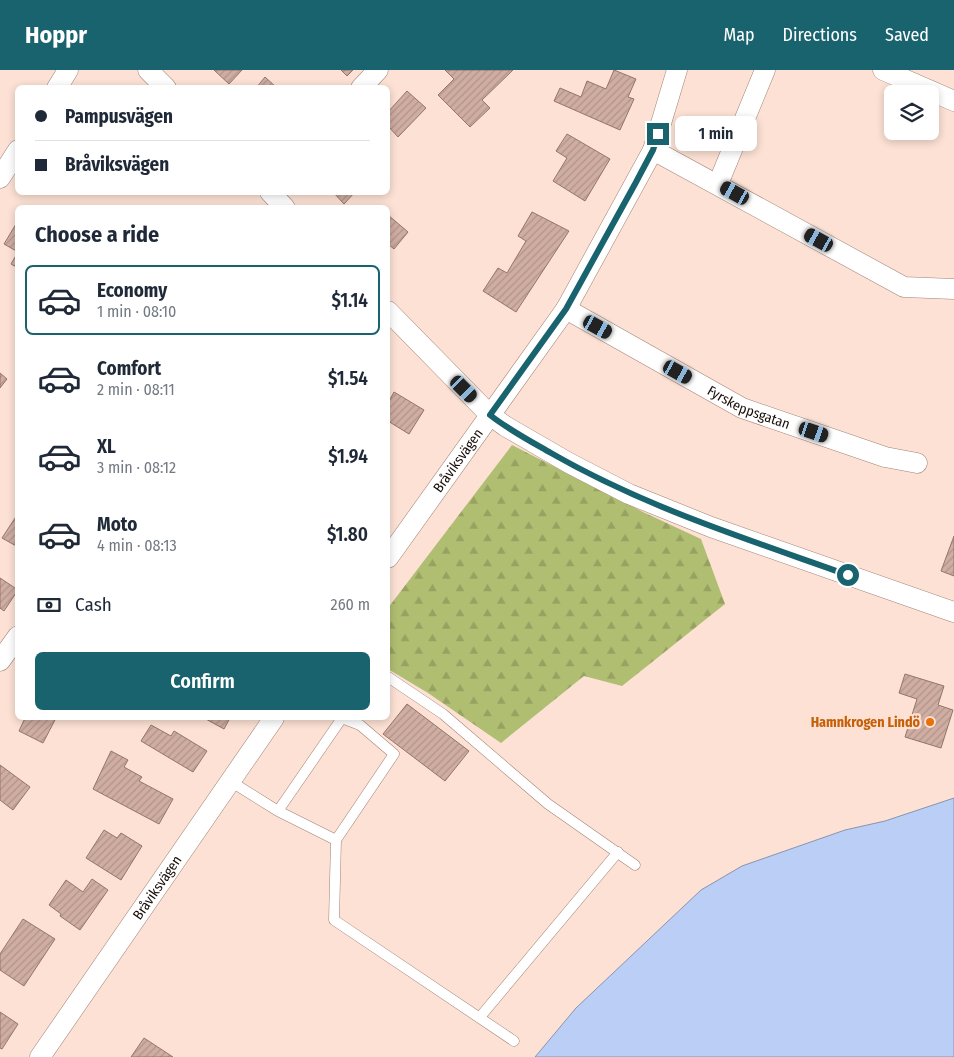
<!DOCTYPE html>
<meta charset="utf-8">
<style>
body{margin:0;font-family:"Fira Sans Condensed",sans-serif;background:#f6f6f7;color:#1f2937;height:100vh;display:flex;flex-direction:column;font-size:19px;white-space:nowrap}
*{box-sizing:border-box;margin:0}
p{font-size:16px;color:#747a83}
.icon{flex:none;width:28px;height:28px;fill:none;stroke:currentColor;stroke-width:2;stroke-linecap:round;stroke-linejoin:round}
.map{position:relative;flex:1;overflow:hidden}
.sheet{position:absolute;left:15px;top:135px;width:375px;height:515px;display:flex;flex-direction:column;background:#fff;border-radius:8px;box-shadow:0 2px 8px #0003}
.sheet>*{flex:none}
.guide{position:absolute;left:15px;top:15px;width:375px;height:110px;border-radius:8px;box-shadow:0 2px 8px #0003;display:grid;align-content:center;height:110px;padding:0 20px;background:#fff}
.buttons{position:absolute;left:884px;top:15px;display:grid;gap:10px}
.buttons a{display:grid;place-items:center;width:55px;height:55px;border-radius:8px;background:#fff;box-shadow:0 2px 8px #0003;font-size:25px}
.end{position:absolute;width:22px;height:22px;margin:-11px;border:6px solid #19636f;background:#fff;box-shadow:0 0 0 2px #fff}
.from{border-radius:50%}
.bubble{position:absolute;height:35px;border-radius:8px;background:#fff;box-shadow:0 2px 8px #0003;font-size:16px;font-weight:600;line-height:35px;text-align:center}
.car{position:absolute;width:15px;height:30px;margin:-15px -8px;border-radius:6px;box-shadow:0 0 4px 1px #0007;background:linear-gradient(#222 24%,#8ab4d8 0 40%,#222 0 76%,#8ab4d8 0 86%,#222 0)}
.guide b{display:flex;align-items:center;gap:18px;height:48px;font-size:19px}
.guide b+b{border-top:1px solid #e0e1e3}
.guide i{width:12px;height:12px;background:#1f2937}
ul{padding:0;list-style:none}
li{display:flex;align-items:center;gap:15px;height:70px;margin:0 10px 8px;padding:0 10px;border:2px solid transparent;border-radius:8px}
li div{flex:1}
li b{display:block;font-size:19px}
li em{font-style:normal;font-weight:600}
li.current{border-color:#19636f}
li>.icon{width:45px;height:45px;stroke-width:1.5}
h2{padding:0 20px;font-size:22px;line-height:60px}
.pay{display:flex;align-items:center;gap:12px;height:55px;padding:0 20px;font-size:19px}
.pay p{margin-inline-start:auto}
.action{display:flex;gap:10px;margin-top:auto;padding:10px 20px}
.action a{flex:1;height:58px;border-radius:8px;background:#19636f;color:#fff;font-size:20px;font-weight:600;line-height:58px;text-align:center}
header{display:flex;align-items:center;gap:30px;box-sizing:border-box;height:70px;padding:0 25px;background:#19636f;color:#fff}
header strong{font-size:24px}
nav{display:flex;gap:28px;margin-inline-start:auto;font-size:18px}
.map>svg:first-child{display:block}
.forest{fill:url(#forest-firs)}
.water{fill:#bacef6;stroke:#8994ae}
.building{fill:url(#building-hatch);stroke:#95756b}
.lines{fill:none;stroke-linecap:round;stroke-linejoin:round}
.service-casing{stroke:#a28375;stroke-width:11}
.minor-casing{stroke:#a28375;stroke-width:21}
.service{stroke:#fff;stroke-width:10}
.minor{stroke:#fff;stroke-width:20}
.route{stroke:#19636f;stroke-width:6}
.food-dot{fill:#e8710a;stroke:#fce1d4;stroke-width:2}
.labels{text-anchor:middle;stroke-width:4.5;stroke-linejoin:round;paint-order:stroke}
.street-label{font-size:14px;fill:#170c07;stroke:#fce1d4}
.food-label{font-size:14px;font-weight:bold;fill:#c56008;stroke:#fce1d4;text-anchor:end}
</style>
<header>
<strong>Hoppr</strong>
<nav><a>Map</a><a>Directions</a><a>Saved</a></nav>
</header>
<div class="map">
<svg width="954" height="987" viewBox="0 0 954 987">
<defs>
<pattern id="forest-firs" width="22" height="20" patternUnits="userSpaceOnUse" patternTransform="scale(1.25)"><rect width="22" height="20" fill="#b0be72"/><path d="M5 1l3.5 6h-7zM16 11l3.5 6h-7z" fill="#97a261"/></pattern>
<pattern id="building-hatch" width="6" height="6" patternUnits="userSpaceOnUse" patternTransform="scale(1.25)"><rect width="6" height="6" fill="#cfada2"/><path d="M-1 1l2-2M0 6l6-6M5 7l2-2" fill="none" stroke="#b1948a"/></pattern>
</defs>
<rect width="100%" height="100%" fill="#fce1d4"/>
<polygon class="forest" points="512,375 643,442 701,469 725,534 622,616 584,606 501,673 428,623 388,599 388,538"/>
<polygon class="water" points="954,728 954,987 535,987 576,938 701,820 742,796 845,760 885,751"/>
<g class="building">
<polygon points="214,0 242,0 229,14"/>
<polygon points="341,0 353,0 347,6"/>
<polygon points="445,0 513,0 482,30 490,38 470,57 438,25 454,9"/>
<polygon points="614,0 636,9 628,27 634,29 620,60 554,31 560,18 581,27 587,11 606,19"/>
<polygon points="265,7 277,18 256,18"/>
<polygon points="407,21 426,38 398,67 388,56 388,42"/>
<polygon points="567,64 610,89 585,131 553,111 567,88 556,81"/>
<polygon points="333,122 355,122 344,134"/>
<polygon points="532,142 569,161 516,242 483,221 498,198 507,203 526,171 518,166"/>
<polygon points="388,145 408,162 394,179 388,174"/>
<polygon points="16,154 18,155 18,182 4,174"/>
<polygon points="18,182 18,198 11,194"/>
<polygon points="0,303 7,309 0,318"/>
<polygon points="394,322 424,340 409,364 388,351 388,333"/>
<polygon points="17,445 18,445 18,477 2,468"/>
<polygon points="954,466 954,506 941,501"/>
<polygon points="0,508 18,520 4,541 0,538"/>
<polygon points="905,604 944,616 938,635 953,640 941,678 905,667 917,629 899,623"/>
<polygon points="407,634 469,681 445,711 383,664"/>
<polygon points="25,648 56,648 43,673 19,661"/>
<polygon points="204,648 230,648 224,659"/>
<polygon points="151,655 171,666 174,661 207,681 193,702 141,671"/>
<polygon points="111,681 128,690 124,697 142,707 139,711 173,729 159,754 93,719"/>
<polygon points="0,695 30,717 13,740 0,730"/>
<polygon points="104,760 117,768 121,763 142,776 121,810 86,788"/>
<polygon points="92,809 108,820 80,860 60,846 61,844 49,835 66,810 83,822"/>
<polygon points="23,849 55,869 24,916 0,900 0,884"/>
<polygon points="0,942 18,954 2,979 0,978"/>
<polygon points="144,968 173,987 131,987"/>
</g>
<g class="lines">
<g class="service-casing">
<g id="service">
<polyline points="388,607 443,644 548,734 635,795"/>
<polyline points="230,711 278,741 336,770 394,684 360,655 342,648 278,741"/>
<polyline points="336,770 334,850 514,971"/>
<polyline points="480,947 618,782"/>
</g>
</g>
<g class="minor-casing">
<g id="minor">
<polyline points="148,0 166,18"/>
<polyline points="883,0 954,31"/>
<polyline points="57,18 68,0"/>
<polyline points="361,18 378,0"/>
<polyline points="653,80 904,217 954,219"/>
<polyline points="0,108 18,80"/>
<polyline points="718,114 765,0"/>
<polyline points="270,122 285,138"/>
<path id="s1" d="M566,239L742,338L885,387L917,393"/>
<polyline points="388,241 490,345 505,356 569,393 629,424 711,457 954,542"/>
<path id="s2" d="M388,488L566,239L653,80L677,0"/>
<polyline points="0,591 18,566"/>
<path id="s3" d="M40,987L274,648"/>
</g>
</g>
<use href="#service" class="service"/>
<use href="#minor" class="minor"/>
</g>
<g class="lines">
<path class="route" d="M658,64L653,80L635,114L566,239L490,345C509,360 530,371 551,383C645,437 747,469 848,505"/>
</g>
<circle class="food-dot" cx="930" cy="652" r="5"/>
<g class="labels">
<g class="street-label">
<text dy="5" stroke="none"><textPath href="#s1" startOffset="208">Fyrskeppsgatan</textPath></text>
<text dy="5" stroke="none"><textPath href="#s2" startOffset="120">Bråviksvägen</textPath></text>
<text dy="5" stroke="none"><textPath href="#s3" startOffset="206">Bråviksvägen</textPath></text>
</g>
<g class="food-label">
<text x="920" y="657">Hamnkrogen Lindö</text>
</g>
</g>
</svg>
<div class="buttons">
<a><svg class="icon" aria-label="layers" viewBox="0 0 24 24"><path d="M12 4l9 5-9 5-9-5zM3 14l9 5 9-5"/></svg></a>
</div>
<i class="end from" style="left:848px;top:505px"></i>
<i class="end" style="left:658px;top:64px"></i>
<div class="bubble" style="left:675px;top:46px;width:82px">1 min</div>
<i class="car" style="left:735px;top:123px;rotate:299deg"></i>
<i class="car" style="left:819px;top:170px;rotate:299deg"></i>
<i class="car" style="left:598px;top:257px;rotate:119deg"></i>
<i class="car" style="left:678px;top:302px;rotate:119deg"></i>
<i class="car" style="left:464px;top:319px;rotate:135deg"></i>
<i class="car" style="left:814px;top:362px;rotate:109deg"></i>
<div class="guide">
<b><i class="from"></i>Pampusvägen</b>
<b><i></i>Bråviksvägen</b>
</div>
<section class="sheet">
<h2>Choose a ride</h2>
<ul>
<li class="current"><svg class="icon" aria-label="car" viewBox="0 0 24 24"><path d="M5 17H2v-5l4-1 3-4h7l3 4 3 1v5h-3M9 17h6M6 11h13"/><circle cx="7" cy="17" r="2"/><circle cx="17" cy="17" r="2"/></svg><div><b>Economy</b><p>1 min · 08:10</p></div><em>$1.14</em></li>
<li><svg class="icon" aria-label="car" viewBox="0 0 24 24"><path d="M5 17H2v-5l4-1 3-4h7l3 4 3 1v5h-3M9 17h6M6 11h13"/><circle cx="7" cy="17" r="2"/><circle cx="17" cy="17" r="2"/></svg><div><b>Comfort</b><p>2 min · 08:11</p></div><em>$1.54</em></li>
<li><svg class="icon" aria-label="car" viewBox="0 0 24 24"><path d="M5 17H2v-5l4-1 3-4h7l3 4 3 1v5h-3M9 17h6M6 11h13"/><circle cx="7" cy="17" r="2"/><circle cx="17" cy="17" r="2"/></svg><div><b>XL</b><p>3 min · 08:12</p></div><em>$1.94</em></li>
<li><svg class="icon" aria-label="car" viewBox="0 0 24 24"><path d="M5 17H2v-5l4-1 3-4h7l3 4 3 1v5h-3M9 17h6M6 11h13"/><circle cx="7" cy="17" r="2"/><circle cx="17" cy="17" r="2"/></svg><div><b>Moto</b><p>4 min · 08:13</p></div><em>$1.80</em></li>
</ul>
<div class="pay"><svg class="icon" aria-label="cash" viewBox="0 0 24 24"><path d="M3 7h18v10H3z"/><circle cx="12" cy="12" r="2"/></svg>Cash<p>260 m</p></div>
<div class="action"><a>Confirm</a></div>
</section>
</div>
